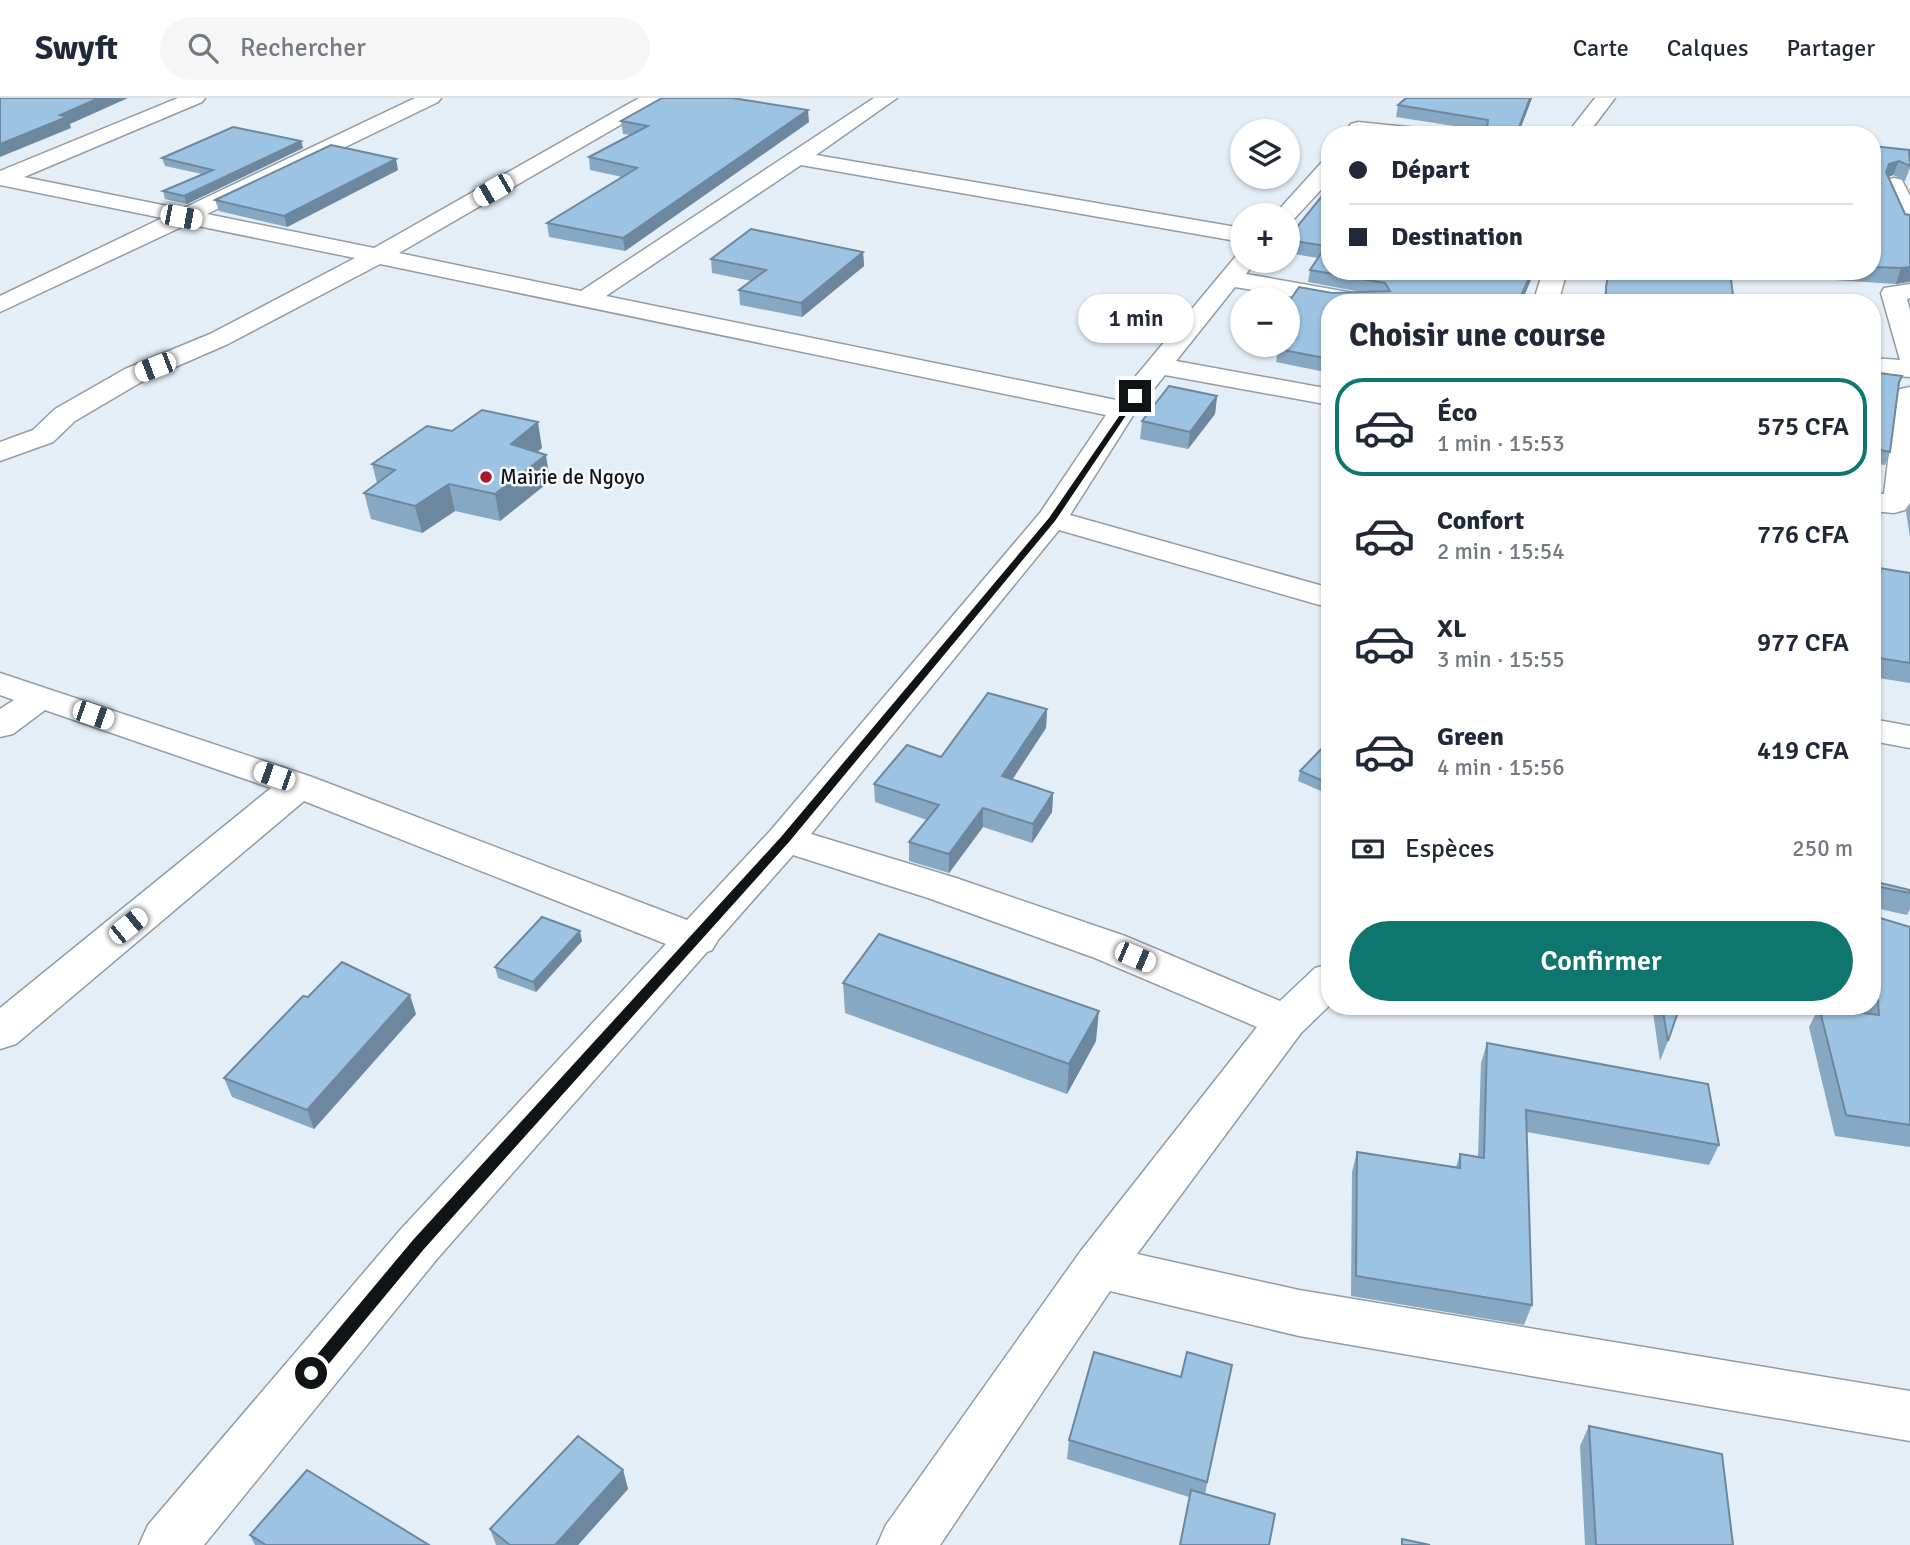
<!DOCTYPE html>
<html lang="fr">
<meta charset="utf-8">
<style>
body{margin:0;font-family:Signika,sans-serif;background:#f6f6f7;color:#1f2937;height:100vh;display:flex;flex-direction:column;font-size:26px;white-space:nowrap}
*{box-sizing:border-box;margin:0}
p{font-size:23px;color:#747a83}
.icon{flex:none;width:38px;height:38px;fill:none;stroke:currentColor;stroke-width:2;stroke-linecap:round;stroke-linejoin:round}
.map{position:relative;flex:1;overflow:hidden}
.panel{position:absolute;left:1321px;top:196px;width:560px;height:721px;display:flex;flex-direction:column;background:#fff;border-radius:28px;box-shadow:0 2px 5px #0004}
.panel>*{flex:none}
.guide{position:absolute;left:1321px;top:28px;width:560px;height:154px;border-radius:28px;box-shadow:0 2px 5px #0004;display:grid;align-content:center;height:154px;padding:0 28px;background:#fff}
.tools{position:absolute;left:1230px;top:21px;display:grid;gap:14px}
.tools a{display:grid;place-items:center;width:70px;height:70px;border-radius:50%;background:#fff;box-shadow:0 2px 5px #0004;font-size:35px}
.end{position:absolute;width:32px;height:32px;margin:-16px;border:9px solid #101417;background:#fff;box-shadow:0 0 0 4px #fff}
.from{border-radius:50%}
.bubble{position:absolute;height:49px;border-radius:24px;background:#fff;box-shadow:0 2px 5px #0004;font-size:23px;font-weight:600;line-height:49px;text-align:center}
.car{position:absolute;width:21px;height:42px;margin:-21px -10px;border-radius:9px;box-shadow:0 0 5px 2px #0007;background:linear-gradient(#fff 24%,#345 0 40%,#fff 0 76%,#345 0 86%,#fff 0)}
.guide b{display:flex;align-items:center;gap:24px;height:66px;font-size:26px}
.guide b+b{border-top:2px solid #e0e1e3}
.guide i{width:18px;height:18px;background:#1f2937}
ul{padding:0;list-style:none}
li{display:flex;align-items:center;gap:21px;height:98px;margin:0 14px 10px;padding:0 14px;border:4px solid transparent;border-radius:28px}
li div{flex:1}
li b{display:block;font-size:26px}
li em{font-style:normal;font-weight:600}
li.current{border-color:#0f766e}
li>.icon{width:63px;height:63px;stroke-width:1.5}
h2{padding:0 28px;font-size:32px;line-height:84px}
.pay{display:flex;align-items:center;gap:18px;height:77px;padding:0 28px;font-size:26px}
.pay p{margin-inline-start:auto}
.cta{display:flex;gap:14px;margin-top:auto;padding:14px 28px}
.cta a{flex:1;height:80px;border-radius:42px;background:#0f766e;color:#fff;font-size:28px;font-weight:600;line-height:80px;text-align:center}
header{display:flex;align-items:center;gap:42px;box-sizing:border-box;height:98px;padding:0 35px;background:#fff;border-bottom:2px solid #e0e1e3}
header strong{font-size:33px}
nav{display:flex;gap:38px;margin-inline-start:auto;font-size:24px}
.search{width:490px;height:63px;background:#f6f6f7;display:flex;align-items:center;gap:18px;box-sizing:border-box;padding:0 24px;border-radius:38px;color:#747a83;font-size:26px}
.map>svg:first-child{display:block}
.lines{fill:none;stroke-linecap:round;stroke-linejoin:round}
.street-casing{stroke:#929ca5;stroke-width:3}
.street{fill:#fff;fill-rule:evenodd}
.wall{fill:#86a8c2}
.shaded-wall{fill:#6d889e}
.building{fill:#9cc3e1;stroke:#6d889e;stroke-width:2}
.route{fill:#101417}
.poi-dot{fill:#ac172f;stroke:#f6fafe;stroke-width:2.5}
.labels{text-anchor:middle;stroke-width:5;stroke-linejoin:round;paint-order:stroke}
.far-poi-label{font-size:21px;fill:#101417;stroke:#f6fafe;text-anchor:start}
</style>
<header>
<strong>Swyft</strong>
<div class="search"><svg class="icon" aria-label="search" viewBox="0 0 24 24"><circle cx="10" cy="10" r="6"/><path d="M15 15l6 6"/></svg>Rechercher</div>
<nav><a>Carte</a><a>Calques</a><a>Partager</a></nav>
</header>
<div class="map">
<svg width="1910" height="1447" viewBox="0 0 1910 1447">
<rect width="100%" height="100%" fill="#e3eef7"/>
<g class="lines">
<g class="street-casing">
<g id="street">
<polygon points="178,0 205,0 202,4 24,79 182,111 415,0 441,0 438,4 207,116 374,150 639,0 663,0 660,4 399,155 581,193 874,0 897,0 816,57 1242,130 1242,144 801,67 606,198 1116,302 1236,158 1242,156 1242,163 1256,163 1246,176 1382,200 1385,205 1330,205 1235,189 1176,263 1330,291 1330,307 1165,277 1134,316 1070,417 1330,490 1330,510 1059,432 811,736 956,780 1125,838 1280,903 1315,870 1330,866 1330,907 1301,935 1137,1156 1299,1192 1910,1293 1910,1343 1299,1238 1110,1193 940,1447 877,1447 886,1427 1080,1154 1257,929 1095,860 928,800 793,757 718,842 712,852 707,854 437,1161 204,1447 139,1447 148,1427 401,1131 666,846 304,703 16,946 0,951 0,910 271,690 45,612 13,636 0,639 0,611 14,602 0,597 0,575 312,679 687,822 771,732 1040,415 1106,317 380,166 228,246 143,283 75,323 53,344 0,363 0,344 33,332 55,311 125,271 210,236 355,160 188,126 0,214 0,198 162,120 0,87 0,73"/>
<polygon points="1595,0 1615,0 1587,37 1566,37"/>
<polygon points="1358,24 1427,31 1434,33 1437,37 1351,34 1348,30 1351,26"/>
<polygon points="1330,63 1330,82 1293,122 1288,123 1288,117 1274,117 1322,64"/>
<polygon points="1894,80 1902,82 1910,98 1910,131 1902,129 1899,124 1883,87 1886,82"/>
<polygon points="1543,173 1567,173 1558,205 1533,205"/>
<polygon points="1910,186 1910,200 1907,201 1910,212 1910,279 1872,276 1872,260 1900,262 1881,195 1884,190"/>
<polygon points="1910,289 1910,405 1905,412 1894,415 1872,413 1872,395 1884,396 1896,297 1900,291"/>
<polygon points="1872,621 1910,628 1910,650 1872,643"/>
</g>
</g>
<use href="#street" class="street"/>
</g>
<g class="wall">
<polygon points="1532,0 1518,37 1485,37 1486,33 1396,19 1398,7"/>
<polygon points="621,23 809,24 625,153 549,139 547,125 622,79 590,72 589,59 631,37 623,36"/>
<polygon points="301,43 303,50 187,106 165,101 163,93 202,76 165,68 162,60"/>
<polygon points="1872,48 1909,52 1910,70 1905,83 1893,77 1888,79 1905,116 1910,117 1910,184 1896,186 1803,180 1800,173 1872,173"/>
<polygon points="398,72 287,129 219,113 215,102"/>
<polygon points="1330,88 1330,173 1535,173 1330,205 1330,275 1276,264 1279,249 1268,247 1288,247 1332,195 1361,194 1308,184 1310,172 1318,160 1288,155 1288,142"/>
<polygon points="863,154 864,168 802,219 740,207 739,192 752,183 712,175 711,161"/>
<polygon points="1608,173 1730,173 1732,205 1603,205"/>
<polygon points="1872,274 1902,278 1898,289 1890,354 1885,367 1872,365"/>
<polygon points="1217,298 1215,316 1188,351 1140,341 1142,323"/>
<polygon points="542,350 537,354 550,383 500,423 455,413 422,435 371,421 364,395 377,385 372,366"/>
<polygon points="1910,405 1910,439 1906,414"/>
<polygon points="1872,462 1879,470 1910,475 1910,585 1872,579"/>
<polygon points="1047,611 1046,630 1012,682 1053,695 1052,714 1032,745 983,729 949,775 909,763 909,744 927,722 875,704 874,686 941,659"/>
<polygon points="1330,642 1330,697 1298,683 1300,673"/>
<polygon points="1872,783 1910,792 1910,811 1907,817 1880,811 1880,820 1910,829 1910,1049 1835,1038 1809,929 1819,909 1867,915 1866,908 1872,908"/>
<polygon points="582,843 536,894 498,880 495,869"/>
<polygon points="843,885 1096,943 1067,996 845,915"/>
<polygon points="308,899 416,916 314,1031 232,999 224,980"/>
<polygon points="1652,908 1680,908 1668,943 1660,963"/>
<polygon points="1487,945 1719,1047 1709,1067 1527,1034 1532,1207 1524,1227 1351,1198 1352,1074 1357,1054 1456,1069 1460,1056 1478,1059 1481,965"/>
<polygon points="1232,1267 1205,1396 1189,1399 1067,1361 1069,1342 1181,1279"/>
<polygon points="1589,1328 1733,1447 1585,1447 1580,1348"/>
<polygon points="623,1372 628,1391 578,1447 496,1447 490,1431"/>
<polygon points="250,1437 429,1447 255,1447"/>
</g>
<g class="shaded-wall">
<polygon points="99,0 128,0 70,26 71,30 0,59 0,46 60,17"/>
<polygon points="1530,0 1532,0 1518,37 1516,37"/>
<polygon points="808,12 809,24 625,153 623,140"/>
<polygon points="301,43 303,50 187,106 184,98"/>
<polygon points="396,61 398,72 287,129 284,118"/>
<polygon points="1899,63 1893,77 1884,81 1889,66"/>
<polygon points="863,154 864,168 802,219 801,205"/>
<polygon points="1910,169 1910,183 1896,186 1901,170"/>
<polygon points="1532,173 1535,173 1521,205 1518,205"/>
<polygon points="1217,298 1215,316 1188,351 1190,334"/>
<polygon points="538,324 542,350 516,372 511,346"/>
<polygon points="546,357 550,383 500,423 495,396"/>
<polygon points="449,386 455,413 422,435 415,408"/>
<polygon points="1047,611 1046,630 1002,697 1002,678"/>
<polygon points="1053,695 1052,714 1032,745 1033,726"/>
<polygon points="983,710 983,729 949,775 949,756"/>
<polygon points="580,833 582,843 536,894 533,884"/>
<polygon points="410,897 416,916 314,1031 307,1012"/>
<polygon points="1099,913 1096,943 1067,996 1069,966"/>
<polygon points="623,1372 628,1391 578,1447 555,1447"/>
</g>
<g class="building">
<polygon points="0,0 99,0 60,17 67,19 0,46"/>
<polygon points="662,0 732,0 808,12 623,140 547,125 637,70 589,59 648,28 621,23"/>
<polygon points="1406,0 1530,0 1516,37 1486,37 1488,22 1398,7"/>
<polygon points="233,29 301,43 184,98 163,93 213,72 162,60"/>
<polygon points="331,47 396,61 284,118 215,102"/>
<polygon points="1872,48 1909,52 1910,68 1899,63 1889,66 1886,74 1905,116 1910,117 1910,169 1901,170 1872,169"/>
<polygon points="1330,88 1330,173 1532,173 1518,205 1330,205 1330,261 1278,251 1280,247 1288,247 1288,205 1299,189 1332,195 1390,193 1385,185 1310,172 1326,148 1288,142 1288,140"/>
<polygon points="751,131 863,154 801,205 739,192 766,172 711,161"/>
<polygon points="1609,173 1730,173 1733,198 1732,205 1606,205 1606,189"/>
<polygon points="1872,274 1902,278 1899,284 1890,354 1872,350"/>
<polygon points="1169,288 1217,298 1190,334 1142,323"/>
<polygon points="482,312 538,324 511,346 546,357 495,396 449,386 415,408 364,395 395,372 372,366 427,328 452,333"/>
<polygon points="1872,462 1877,463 1879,470 1910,475 1910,565 1872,559"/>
<polygon points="988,595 1047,611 1002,678 1053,695 1033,726 983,710 949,756 909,744 939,707 874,686 907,647 941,659"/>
<polygon points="1330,642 1330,686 1300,673"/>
<polygon points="1872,783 1910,792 1910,795 1880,789 1880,820 1910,829 1910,1027 1846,1017 1819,909 1879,917 1872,818"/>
<polygon points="542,819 580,833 533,884 495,869"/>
<polygon points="879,836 1099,913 1069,966 843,885"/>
<polygon points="342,864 410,897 307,1012 224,980 303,898 308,899"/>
<polygon points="1662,908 1680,908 1668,943"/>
<polygon points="1487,945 1708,986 1719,1047 1526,1012 1532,1207 1356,1178 1357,1054 1460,1070 1460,1056 1484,1060"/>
<polygon points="1094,1254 1181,1279 1187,1254 1232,1267 1207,1384 1069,1342"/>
<polygon points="1589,1328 1722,1356 1733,1447 1596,1447"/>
<polygon points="578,1338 623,1372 555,1447 510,1447 490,1431"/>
<polygon points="307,1372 429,1447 266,1447 250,1437"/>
<polygon points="1191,1392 1275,1416 1269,1447 1180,1447"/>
<polygon points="1402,1441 1430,1447 1402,1447"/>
</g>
<polygon class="route" points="1135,295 1139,298 1055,423 789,744 424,1151 317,1280 306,1280 303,1275 306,1270 413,1142 781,739 1049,420"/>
<circle class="poi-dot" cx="486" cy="379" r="7"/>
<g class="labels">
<g class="far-poi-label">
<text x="500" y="386">Mairie de Ngoyo</text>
</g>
</g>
</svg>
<div class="tools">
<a><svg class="icon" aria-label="layers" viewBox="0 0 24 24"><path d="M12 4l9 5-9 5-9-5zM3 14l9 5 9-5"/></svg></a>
<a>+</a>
<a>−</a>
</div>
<i class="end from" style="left:311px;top:1275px"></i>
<i class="end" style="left:1135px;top:298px"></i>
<div class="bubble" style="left:1078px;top:196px;width:116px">1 min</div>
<i class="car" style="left:493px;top:92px;rotate:240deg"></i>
<i class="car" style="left:181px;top:119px;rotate:101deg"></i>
<i class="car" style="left:155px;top:269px;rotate:249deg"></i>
<i class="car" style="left:93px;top:617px;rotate:109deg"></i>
<i class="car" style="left:274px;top:678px;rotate:289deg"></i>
<i class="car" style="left:128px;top:828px;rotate:51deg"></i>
<i class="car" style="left:1135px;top:859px;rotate:113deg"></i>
<div class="guide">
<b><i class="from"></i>Départ</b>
<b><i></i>Destination</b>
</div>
<section class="panel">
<h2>Choisir une course</h2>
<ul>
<li class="current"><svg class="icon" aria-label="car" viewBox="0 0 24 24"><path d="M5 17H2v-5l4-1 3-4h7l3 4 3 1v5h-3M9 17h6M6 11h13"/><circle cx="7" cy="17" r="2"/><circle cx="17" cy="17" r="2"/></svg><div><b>Éco</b><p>1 min · 15:53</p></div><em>575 CFA</em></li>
<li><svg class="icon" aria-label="car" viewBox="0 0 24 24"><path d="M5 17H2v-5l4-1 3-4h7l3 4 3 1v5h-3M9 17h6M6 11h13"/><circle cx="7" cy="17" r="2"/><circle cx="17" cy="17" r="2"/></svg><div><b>Confort</b><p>2 min · 15:54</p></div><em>776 CFA</em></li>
<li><svg class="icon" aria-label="car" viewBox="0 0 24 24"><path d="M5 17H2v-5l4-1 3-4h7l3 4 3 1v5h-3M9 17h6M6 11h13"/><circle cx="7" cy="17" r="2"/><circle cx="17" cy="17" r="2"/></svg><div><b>XL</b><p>3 min · 15:55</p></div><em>977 CFA</em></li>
<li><svg class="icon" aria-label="car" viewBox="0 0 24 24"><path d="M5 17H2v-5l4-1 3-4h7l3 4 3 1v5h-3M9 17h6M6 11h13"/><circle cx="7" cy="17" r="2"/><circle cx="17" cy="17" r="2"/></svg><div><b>Green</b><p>4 min · 15:56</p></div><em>419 CFA</em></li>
</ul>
<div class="pay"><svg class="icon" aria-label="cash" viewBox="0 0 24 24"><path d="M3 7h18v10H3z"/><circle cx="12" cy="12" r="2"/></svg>Espèces<p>250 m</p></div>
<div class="cta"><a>Confirmer</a></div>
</section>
</div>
